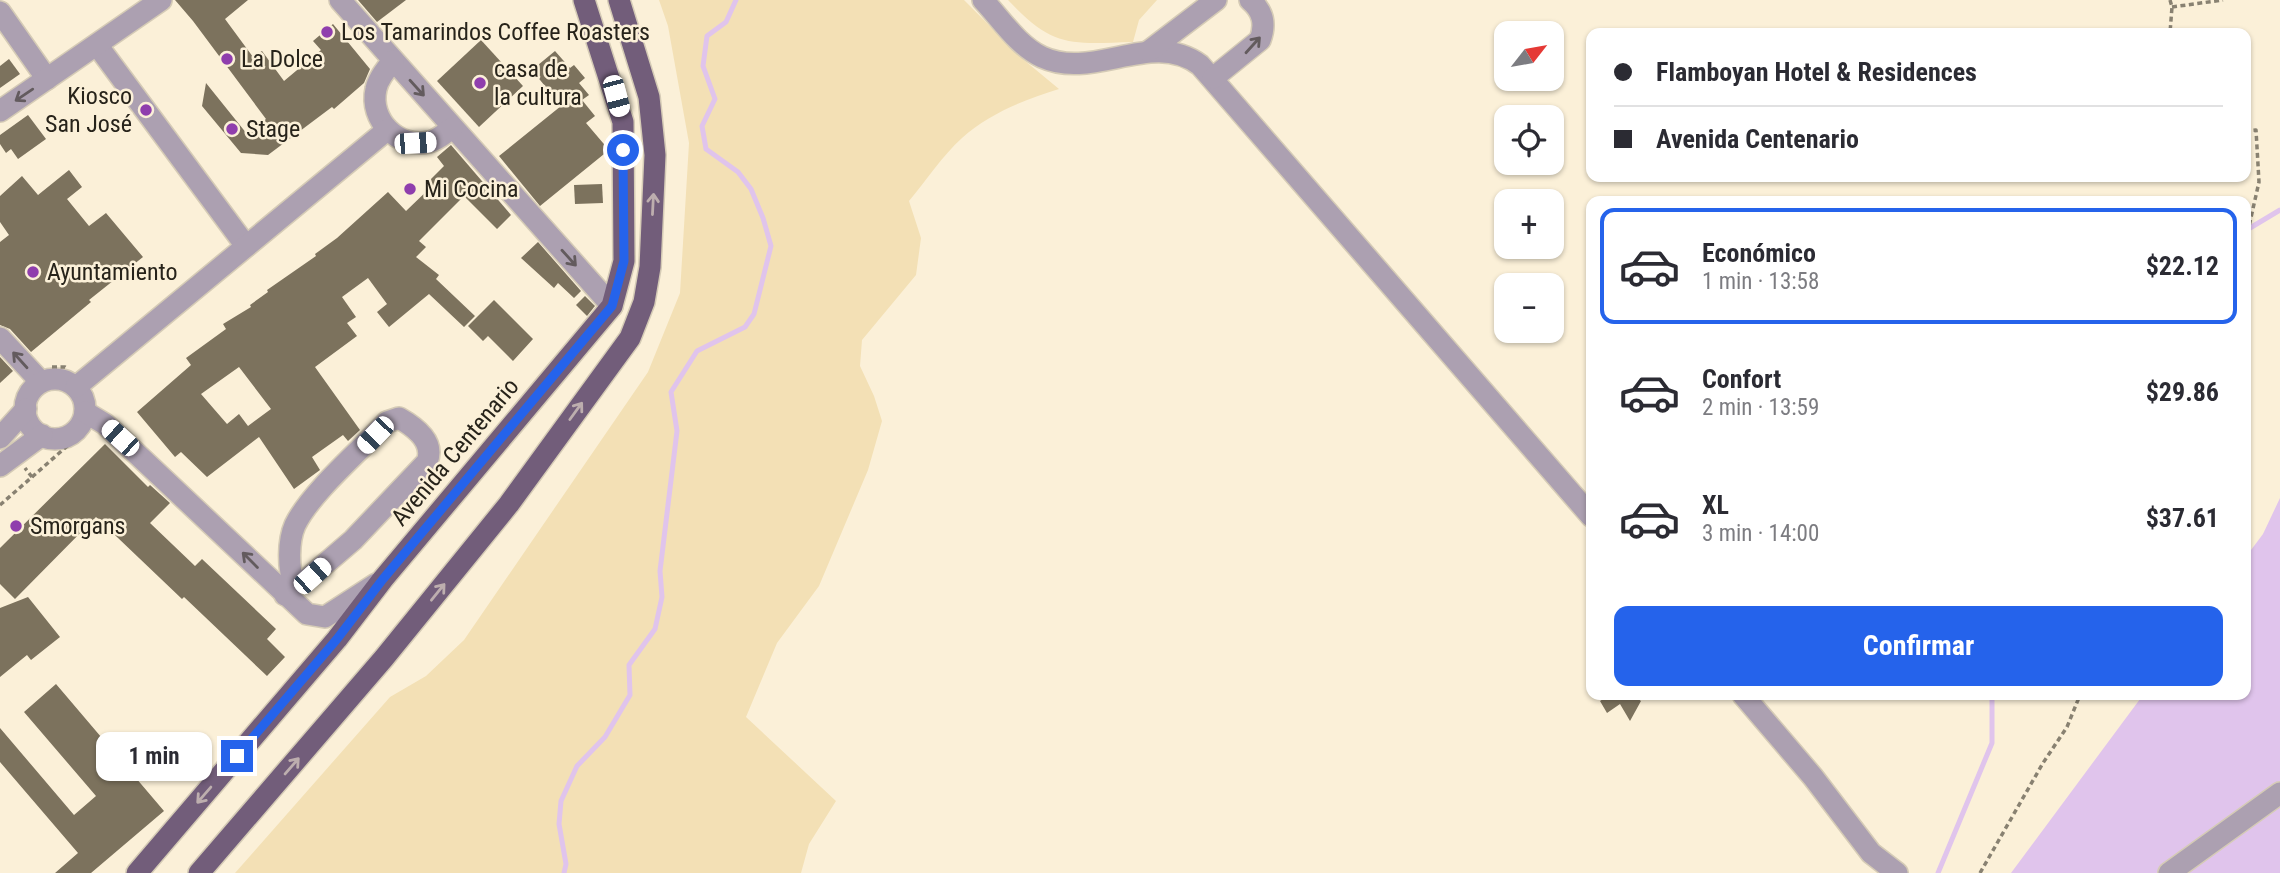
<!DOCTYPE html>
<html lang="es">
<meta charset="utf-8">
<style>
body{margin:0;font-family:"Roboto Condensed",sans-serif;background:#f7f7f7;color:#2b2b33;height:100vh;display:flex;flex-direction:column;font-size:26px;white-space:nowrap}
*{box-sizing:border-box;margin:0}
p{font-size:23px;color:#7c7c81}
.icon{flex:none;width:38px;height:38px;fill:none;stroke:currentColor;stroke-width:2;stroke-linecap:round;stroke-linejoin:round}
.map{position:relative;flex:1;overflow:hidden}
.drawer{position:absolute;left:1586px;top:196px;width:665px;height:504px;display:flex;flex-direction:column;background:#fff;border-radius:14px;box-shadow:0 2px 5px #0004}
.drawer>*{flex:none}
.hud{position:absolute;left:1586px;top:28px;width:665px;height:154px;border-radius:14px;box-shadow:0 2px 5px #0004;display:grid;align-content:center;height:154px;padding:0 28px;background:#fff}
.needle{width:46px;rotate:59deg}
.controls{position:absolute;left:1494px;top:21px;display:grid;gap:14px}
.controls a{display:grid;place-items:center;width:70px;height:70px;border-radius:14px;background:#fff;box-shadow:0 2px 5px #0004;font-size:35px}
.end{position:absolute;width:32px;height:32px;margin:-16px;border:9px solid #2563eb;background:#fff;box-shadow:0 0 0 4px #fff}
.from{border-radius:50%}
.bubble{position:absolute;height:49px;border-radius:14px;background:#fff;box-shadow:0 2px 5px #0004;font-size:23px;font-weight:700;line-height:49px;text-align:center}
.car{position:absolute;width:21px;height:42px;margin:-21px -10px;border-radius:9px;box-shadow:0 0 5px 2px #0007;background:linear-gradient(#fff 24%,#345 0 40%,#fff 0 76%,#345 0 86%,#fff 0)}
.hud b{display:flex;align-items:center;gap:24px;height:66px;font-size:26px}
.hud b+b{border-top:2px solid #e1e1e2}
.hud i{width:18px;height:18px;background:#2b2b33}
ul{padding:12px 0 0;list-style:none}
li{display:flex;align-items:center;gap:21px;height:116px;margin:0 14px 10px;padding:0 14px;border:4px solid transparent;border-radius:14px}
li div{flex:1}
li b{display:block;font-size:26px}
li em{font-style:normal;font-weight:700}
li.active{border-color:#2563eb}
li>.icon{width:63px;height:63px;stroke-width:1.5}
.button{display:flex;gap:14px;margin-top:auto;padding:14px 28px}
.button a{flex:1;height:80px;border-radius:14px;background:#2563eb;color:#fff;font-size:28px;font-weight:700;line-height:80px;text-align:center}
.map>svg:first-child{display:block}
.green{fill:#f3e0b5}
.water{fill:#e0c4ec}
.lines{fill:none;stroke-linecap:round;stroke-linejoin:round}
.stream{stroke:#e0c4ec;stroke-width:5}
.building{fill:#7c725d;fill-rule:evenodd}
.minor-casing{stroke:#d5cbb6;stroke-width:24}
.major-casing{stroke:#d5cbb6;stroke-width:24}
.path{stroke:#888171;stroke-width:3.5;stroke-dasharray:5 3.5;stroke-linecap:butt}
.minor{stroke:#aca0b1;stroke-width:21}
.major{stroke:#725d7a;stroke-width:21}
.oneway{stroke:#635b5e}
.oneway2{stroke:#bdaeae}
.route{stroke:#2563eb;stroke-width:9}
.poi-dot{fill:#8f3ead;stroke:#fbf0d8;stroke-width:2.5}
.labels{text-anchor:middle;stroke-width:5;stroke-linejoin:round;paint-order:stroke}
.poi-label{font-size:24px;fill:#27231a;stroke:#fbf0d8;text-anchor:start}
.street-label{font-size:24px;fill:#27231a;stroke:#fbf0d8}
</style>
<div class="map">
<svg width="2280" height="873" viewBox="0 0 2280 873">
<rect width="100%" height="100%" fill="#fbf0d8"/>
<g class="green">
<path d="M659,0H964L1024,60L1059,89C1024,100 990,113 962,138C942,156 926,181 909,201L921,238L916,275L862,340L860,366L874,396L882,421L868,470L819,586L777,643L746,717L836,801L809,844L801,873H235L390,697L426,676L464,640L648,372L680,293L689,143L668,26Z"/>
<path d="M1008,0H1157L1139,20L1133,42C1070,44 1053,48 1008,0Z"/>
</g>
<polygon class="water" points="2280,498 2280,873 2011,873 2143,695 2245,695 2245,558 2263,534"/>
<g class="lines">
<g class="stream">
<polyline points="2245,231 2280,210"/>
<polyline points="564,873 566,864 559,824 561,801 577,766 605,737 630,695 629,665 655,629 662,597 660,571 677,431 671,392 697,351 745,327 754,314 771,246 763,218 751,189 738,172 706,149 702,126 715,99 703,66 707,36 726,22 736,0"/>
<polyline points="1938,873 1992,743 1992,695"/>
</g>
</g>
<g class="building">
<polygon points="175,0 248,0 225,19 253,57 262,51 284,81 321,50 313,41 333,24 370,69 364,83 334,109 332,107 268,155 241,153 202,106 206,83 247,134 266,119 193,21"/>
<polygon points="358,0 406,0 377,22"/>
<polygon points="481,40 523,86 479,127 437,81"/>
<polygon points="555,51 570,68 574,65 585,78 579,83 589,95 582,100 595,116 586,123 609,150 540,206 499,156 561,106 532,70"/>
<polygon points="9,59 20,74 0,88 0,66"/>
<polygon points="28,115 46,139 18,159 11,149 6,153 0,144 0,135"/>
<path d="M451,145L511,215L497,229L464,196L419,241L426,247L416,257L439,275L436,279L475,316L464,327L429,294L389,327L377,312L387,304L368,278L342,297L356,317L347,323L357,336L315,367L360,430L348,441L343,435L312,457L320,470L294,489L259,437L207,477L181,452L175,457L137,412L191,365L186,358L226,329L223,324L251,307L250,305L268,292L267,290L316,256L315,254L337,238L388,192L406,211L432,186L428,182L444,166L437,157ZM239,367L271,409L248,426L239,414L227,424L201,394Z"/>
<polygon points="69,170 82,187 67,199 89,226 106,213 143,257 89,300 91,302 31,352 10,329 0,325 0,242 9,235 0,222 0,196 22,176 38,195"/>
<polygon points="602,184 603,203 575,204 574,185"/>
<polygon points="538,242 581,291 574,298 558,283 554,288 521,258"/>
<polygon points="585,296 595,306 587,316 576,305"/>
<polygon points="494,300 533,339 513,361 488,336 483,341 468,326"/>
<polygon points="0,357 13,371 0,383"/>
<polygon points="105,444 148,487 150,485 170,503 150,523 195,566 202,559 276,629 267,639 285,657 267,676 184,597 182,599 96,517 15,599 0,584 0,548"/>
<polygon points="28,597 60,637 31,660 27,655 0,677 0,608"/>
<polygon points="56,684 164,811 91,873 55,873 78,853 0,762 0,728 74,815 96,796 24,712"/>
<polygon points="1609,695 1633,695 1641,701 1630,721 1620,704 1607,713 1600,701"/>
</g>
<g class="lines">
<g class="minor-casing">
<g id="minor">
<polyline points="340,0 612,306"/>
<path d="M983,0C1001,19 1018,46 1042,57C1094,81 1151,29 1200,65L1591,516"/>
<polyline points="0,12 47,79"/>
<polyline points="97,45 246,246"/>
<polyline points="1149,51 1216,0"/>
<path d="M393,61C386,69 378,79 376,89C369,120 398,149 429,142C438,140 445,133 452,128"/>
<path d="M1213,78L1260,40C1266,24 1263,11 1250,0"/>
<polyline points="0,111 161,0"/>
<polyline points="0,338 41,382"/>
<circle cx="55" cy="409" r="30"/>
<polyline points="76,387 387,130"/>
<polyline points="85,412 105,424 307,614 325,617 376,584"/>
<polyline points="0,438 26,409"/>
<polyline points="0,466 42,435"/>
<path d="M285,595L294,584L304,582L353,540L427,462C435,442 415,427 399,418L387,422C361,450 311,492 295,525C288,541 288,568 294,584"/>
<polyline points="1743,695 1813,777 1871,853 1897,873"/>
<polyline points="2169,873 2280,793"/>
</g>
</g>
<g class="major-casing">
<g id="major">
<polyline points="137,873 337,639 383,579 612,306 624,261 623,122 584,0"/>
<polyline points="199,873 384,658 509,504 630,338 644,302 650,267 655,155 649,97 619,0"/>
</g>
</g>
<g class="path">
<polyline points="2170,0 2172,7 2170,33"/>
<polyline points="2172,7 2223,0"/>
<polyline points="2245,131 2256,130 2259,182 2245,244"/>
<polyline points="52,367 65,367 68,369"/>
<polyline points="32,477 83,432"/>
<polyline points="0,505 32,477 25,468"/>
<polyline points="1980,873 2043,763 2067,727 2080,695"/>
</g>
<use href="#minor" class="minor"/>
<use href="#major" class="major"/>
</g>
<defs><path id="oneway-shaft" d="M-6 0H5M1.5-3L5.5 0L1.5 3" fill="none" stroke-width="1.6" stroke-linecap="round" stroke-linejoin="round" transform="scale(1.75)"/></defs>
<g class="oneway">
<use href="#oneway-shaft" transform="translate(1253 45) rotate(-48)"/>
<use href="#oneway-shaft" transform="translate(417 88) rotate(48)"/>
<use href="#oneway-shaft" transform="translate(24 95) rotate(146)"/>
<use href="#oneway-shaft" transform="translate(569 258) rotate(48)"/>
<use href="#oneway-shaft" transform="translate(20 360) rotate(-132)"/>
<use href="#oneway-shaft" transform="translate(250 560) rotate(-135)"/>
</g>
<g class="oneway2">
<use href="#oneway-shaft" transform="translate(653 204) rotate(-87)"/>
<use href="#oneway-shaft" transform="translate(576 411) rotate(-54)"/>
<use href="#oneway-shaft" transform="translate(438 592) rotate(-51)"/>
<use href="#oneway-shaft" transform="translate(292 766) rotate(-49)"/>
<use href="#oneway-shaft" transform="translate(204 795) rotate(131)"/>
</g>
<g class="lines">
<polyline class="route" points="237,756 337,639 383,579 612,306 624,261 623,150"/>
</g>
<g class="poi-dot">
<circle cx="327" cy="32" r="7"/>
<circle cx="227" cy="59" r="7"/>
<circle cx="480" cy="83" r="7"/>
<circle cx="146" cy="110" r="7"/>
<circle cx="232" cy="129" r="7"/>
<circle cx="410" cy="189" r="7"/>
<circle cx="33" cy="272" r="7"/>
<circle cx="16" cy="526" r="7"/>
</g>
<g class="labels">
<g class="poi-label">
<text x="341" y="40">Los Tamarindos Coffee Roasters</text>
<text x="241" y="67">La Dolce</text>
<text x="494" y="77">casa de<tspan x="494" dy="28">la cultura</tspan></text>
<text x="132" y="104" text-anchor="end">Kiosco<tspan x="132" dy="28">San José</tspan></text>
<text x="246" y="137">Stage</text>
<text x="424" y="197">Mi Cocina</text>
<text x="47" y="280">Ayuntamiento</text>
<text x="30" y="534">Smorgans</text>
</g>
<g class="street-label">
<text transform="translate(455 452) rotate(-50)" y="8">Avenida Centenario</text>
</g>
</g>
</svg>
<div class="controls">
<a><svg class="needle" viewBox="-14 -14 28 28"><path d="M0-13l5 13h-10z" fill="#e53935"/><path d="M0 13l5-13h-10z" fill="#7c7c81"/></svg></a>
<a><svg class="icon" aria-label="locate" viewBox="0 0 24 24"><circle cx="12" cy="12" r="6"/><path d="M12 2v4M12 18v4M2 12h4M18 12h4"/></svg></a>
<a>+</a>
<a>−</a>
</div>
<i class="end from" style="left:623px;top:150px"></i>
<i class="end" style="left:237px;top:756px"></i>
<div class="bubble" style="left:96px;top:732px;width:116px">1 min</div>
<i class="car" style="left:616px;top:96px;rotate:165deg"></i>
<i class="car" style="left:415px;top:143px;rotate:87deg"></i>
<i class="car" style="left:375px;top:435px;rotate:224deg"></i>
<i class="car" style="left:120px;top:438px;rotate:312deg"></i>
<i class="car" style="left:312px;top:576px;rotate:48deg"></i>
<div class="hud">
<b><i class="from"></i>Flamboyan Hotel &amp; Residences</b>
<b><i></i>Avenida Centenario</b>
</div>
<section class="drawer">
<ul>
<li class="active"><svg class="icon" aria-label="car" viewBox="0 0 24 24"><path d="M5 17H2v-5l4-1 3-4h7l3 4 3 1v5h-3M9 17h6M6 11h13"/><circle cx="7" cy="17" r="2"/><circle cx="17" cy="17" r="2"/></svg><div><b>Económico</b><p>1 min · 13:58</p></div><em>$22.12</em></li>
<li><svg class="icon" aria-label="car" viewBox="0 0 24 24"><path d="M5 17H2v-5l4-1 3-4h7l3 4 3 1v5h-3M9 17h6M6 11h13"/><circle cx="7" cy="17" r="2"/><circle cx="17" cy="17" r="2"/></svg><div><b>Confort</b><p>2 min · 13:59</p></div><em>$29.86</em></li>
<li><svg class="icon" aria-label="car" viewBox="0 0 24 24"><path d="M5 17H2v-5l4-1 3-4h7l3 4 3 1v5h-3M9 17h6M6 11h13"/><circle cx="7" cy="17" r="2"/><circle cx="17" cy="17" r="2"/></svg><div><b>XL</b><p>3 min · 14:00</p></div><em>$37.61</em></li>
</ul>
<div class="button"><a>Confirmar</a></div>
</section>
</div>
